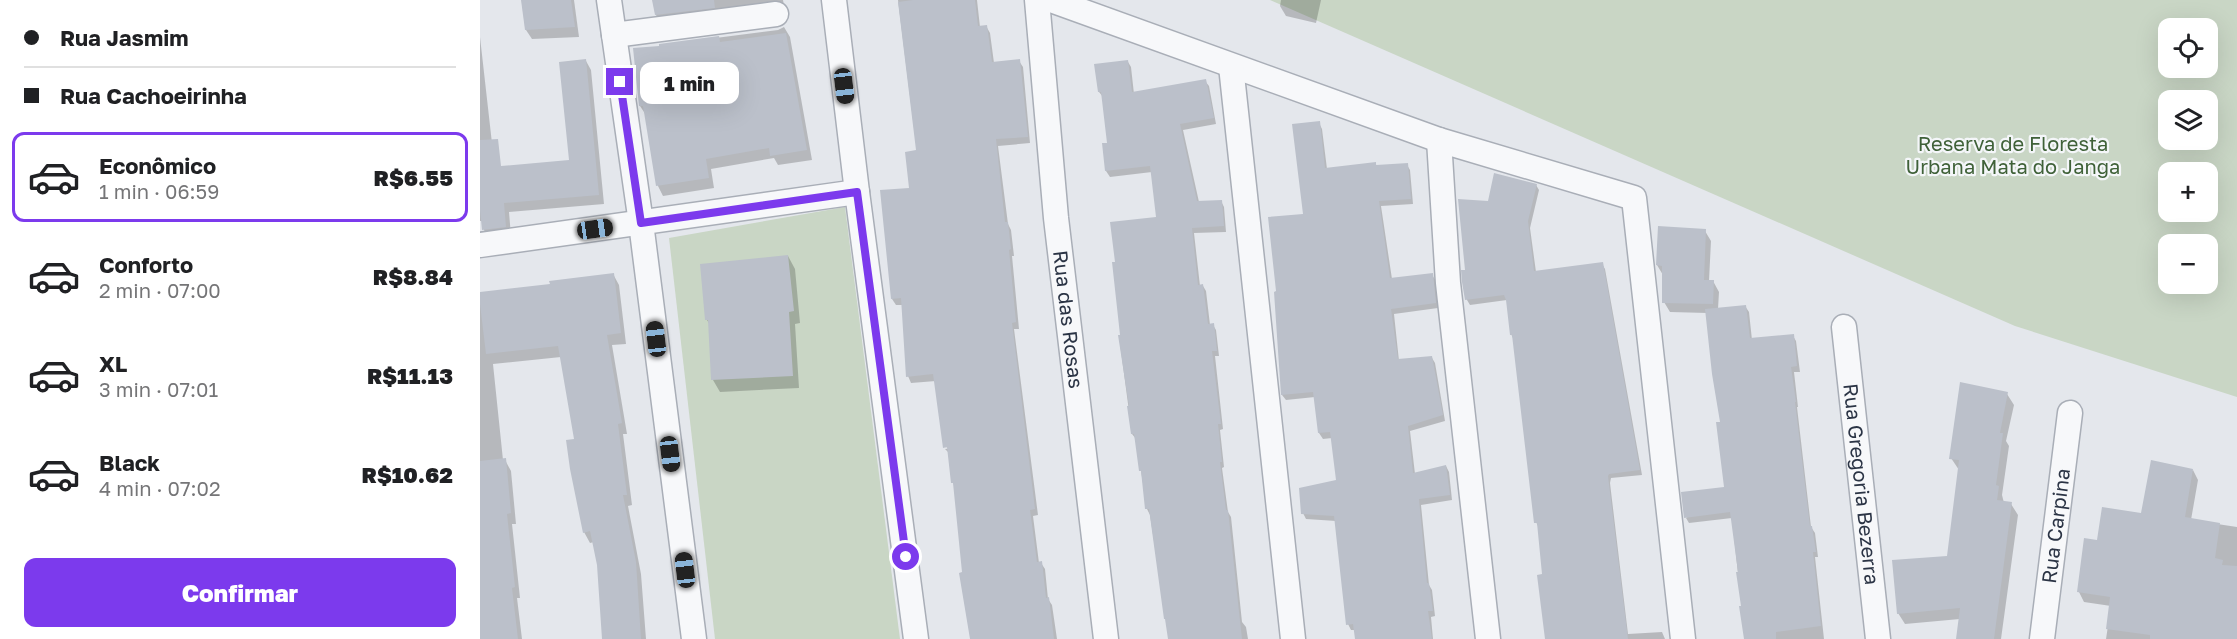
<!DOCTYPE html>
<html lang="pt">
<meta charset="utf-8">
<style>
body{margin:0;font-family:"Golos Text",sans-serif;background:#f6f6f6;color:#202124;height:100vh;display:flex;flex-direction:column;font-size:22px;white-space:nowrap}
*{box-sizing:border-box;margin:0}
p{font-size:20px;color:#757577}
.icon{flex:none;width:33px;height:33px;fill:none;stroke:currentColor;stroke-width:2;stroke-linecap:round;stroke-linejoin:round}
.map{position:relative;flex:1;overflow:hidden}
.sheet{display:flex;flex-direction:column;background:#fff;width:480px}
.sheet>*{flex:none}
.guide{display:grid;align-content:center;height:132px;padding:0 24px;background:#fff}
.tools{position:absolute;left:1678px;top:18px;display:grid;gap:12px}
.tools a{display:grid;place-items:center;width:60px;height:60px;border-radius:12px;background:#fff;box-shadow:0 6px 24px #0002;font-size:30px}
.end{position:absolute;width:27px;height:27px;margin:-14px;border:8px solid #7c3aed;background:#fff;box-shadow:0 0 0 3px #fff}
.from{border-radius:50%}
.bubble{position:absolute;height:42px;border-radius:12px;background:#fff;box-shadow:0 6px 24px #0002;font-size:20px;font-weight:800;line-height:42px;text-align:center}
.car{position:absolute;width:18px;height:36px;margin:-18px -9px;border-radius:8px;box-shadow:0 0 4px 2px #0007;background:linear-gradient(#222 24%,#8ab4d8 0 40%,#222 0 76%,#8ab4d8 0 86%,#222 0)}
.guide b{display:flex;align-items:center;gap:21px;height:57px;font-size:22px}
.guide b+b{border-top:2px solid #e0e0e0}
.guide i{width:15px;height:15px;background:#202124}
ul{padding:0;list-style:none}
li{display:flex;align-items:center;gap:18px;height:90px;margin:0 12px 9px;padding:0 12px;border:3px solid transparent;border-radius:12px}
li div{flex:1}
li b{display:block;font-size:22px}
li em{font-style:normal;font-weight:800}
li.current{border-color:#7c3aed}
li>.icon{width:54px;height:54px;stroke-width:1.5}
.primary-button{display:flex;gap:12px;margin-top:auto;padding:12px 24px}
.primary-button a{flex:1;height:69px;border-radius:12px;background:#7c3aed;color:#fff;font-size:24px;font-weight:800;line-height:69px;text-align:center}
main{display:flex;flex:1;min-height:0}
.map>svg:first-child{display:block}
.green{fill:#c9d6c5;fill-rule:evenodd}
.shadow{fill:#0003}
.building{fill:#bbc0ca}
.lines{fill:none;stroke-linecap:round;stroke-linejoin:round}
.street-casing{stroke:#a9aeb7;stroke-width:27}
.street{stroke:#f7f8fa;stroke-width:24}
.route{stroke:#7c3aed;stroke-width:8}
.labels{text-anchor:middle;stroke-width:4.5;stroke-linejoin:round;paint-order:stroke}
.park-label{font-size:20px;fill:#3f6138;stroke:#f4f6f9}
.street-label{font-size:20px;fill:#2b3445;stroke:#f4f6f9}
</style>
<main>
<section class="sheet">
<div class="guide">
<b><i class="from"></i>Rua Jasmim</b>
<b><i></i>Rua Cachoeirinha</b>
</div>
<ul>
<li class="current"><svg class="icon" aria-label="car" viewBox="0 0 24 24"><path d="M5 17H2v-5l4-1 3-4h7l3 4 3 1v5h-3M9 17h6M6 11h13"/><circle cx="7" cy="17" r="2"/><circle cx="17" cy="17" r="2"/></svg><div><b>Econômico</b><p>1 min · 06:59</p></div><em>R$6.55</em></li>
<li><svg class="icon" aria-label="car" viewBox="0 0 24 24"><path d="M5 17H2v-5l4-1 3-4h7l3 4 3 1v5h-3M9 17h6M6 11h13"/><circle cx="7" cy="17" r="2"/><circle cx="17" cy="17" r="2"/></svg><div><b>Conforto</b><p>2 min · 07:00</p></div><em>R$8.84</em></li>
<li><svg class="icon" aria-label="car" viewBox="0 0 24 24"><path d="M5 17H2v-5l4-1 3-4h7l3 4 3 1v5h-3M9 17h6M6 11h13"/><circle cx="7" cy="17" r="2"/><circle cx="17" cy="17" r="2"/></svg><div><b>XL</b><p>3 min · 07:01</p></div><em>R$11.13</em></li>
<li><svg class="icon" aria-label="car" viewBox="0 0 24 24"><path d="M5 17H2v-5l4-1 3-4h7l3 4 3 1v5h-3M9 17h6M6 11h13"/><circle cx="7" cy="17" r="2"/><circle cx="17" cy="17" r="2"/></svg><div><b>Black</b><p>4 min · 07:02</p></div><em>R$10.62</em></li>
</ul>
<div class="primary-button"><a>Confirmar</a></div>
</section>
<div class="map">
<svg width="1757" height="639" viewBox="0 0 1757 639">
<rect width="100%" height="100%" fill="#e4e7ec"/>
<g class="green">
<path d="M790,0H1757V397L1535,326ZM1689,28H1728V68H1689ZM1689,100H1728V140H1689ZM1689,172H1728V212H1689ZM1689,244H1728V284H1689Z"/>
<polygon points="365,207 420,639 235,639 189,238"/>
</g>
<g class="shadow">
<polygon points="43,0 94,0 99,37 52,39 46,30"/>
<polygon points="174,0 303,0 305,10 181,24 176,15"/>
<polygon points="418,0 497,0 500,27 506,26 510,33 514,63 539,61 543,67 550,143 518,146 528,224 531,230 534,256 532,256 539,329 534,329 558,515 553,516 559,563 561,563 565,569 568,599 572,605 577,639 492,639 474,486 469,453 465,449 474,448 464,447 456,381 431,383 428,376 423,305 416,305 412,299 437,152"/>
<polygon points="801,0 841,0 836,23 806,16 800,6"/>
<polygon points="304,27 310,37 332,160 298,165 294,158 231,169 234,188 183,196 178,186 166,115 160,106 181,45 298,30"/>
<polygon points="0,37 14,161 20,171 90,161 106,61 111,70 124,204 29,212 31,236 9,239 4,230 3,221 0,221"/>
<polygon points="648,62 651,67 654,94 725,81 729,86 736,124 703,130 719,202 741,201 744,207 746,232 714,233 720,286 723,286 726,291 730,325 733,325 736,330 739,356 735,356 743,429 740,430 744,467 742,468 748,512 751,517 762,622 766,627 768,639 689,639 670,515 667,509 656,439 652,434 639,336 642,336 636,263 678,218 672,172 630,177 626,171 623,145 629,144 623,97 619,92"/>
<polygon points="839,123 842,129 847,169 895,163 897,166 927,165 930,170 933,204 901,206 912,279 952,275 956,281 958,308 914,314 919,361 952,358 955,363 965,421 930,431 935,474 966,466 969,472 972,500 941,505 949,585 952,590 955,616 951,617 953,639 877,639 875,630 871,630 868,624 856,521 826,519 823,513 858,481 852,438 843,439 839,433 835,397 806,400 802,395 824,215"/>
<polygon points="1056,185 1059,190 1050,228 1056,272 1122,264 1125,269 1162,475 1131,478 1130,483 1148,634 1182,632 1185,639 1068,639 1059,528 1056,522 1034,340 1031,334 1027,300 990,305 987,300 983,272 987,271 1009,203"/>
<polygon points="1225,231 1231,241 1229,281 1233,281 1239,292 1238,309 1265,306 1269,312 1272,340 1313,336 1316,341 1320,372 1314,372 1318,407 1317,407 1331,527 1335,533 1338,557 1335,557 1344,639 1265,639 1252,518 1209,523 1206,518 1245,488 1241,423 1227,313 1190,312 1184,302 1183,275 1177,265"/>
<polygon points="308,256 315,269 320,323 315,324 319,388 240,392 233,380 230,325 227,320"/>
<polygon points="133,274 139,285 146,344 132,345 147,434 143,434 152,505 148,506 161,574 166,639 123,639 118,564 114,542 110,543 104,532 96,441 81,357 13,364 23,460 25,460 31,471 36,524 32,524 40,598 37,598 42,639 0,639 0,294 71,285"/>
<polygon points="1527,394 1534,405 1526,441 1529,446 1522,495 1524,503 1531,504 1538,515 1521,639 1478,639 1480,619 1425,624 1418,613 1468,557 1479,470 1471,458"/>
<polygon points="1713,470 1718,480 1711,520 1757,527 1757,639 1626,639 1631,606 1604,602 1599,592 1618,541 1663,515"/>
</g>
<g class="building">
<polygon points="41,0 91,0 95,27 45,30"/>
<polygon points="172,0 234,0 235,8 175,15"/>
<polygon points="433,0 495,0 498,26 507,25 512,62 540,59 548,137 516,139 525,222 528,222 531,249 529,250 536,322 532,323 555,509 550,510 557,562 562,561 566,598 569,597 574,639 490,639 479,573 482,572 473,483 471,483 467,447 463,448 453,374 426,377 421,298 411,299 400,190 429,188 425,152 436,150 418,2"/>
<polygon points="306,33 327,150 290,156 289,148 226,159 229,178 176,186 163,106 159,106 153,48 179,46 179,44 239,36 240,42"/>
<polygon points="106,59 119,195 24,203 26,227 2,230 0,210 0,140 18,139 21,166 89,160 79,62"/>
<polygon points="648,60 652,92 726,79 734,118 700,124 717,201 742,200 744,226 712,228 718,285 723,284 728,324 734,323 737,351 732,351 741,424 738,424 742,462 740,462 746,510 748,510 762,639 688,639 685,619 684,619 669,509 665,509 661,471 659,471 654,434 651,434 647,406 649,406 638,335 640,335 632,262 635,262 630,222 676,217 670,166 625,171 622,143 627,143 621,92 618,92 614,64"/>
<polygon points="840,121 845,168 896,162 896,165 928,163 931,199 899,201 910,278 953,273 956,303 911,309 918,359 952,356 963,415 928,426 933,473 966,465 970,495 939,499 947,583 949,583 953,611 948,611 952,639 875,639 873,624 866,625 854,516 821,514 819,488 856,480 850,432 838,433 833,392 801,395 794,292 796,291 788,217 823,214 812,124"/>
<polygon points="1014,173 1057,184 1048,221 1054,271 1123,262 1160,470 1129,474 1128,476 1148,639 1065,639 1057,575 1062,574 1057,523 1054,523 1032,335 1030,335 1026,300 1024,295 985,300 982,282 981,270 985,270 978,199 1008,201"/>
<polygon points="1178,226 1226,229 1224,280 1234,280 1233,304 1182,303 1182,266 1176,265"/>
<polygon points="308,255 314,311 309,312 313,376 231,380 228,320 225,320 220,264"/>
<polygon points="134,273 141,333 127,335 142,423 138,424 147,495 143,495 156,562 161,639 122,639 117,565 110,531 103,533 90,469 86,440 94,439 78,346 6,354 0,304 0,292 70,284 69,281"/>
<polygon points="1266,305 1270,338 1314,334 1317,366 1311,367 1316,402 1315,402 1330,526 1332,526 1336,552 1333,552 1341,626 1296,632 1296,639 1264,639 1259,606 1261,606 1256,572 1258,572 1250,512 1204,518 1201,492 1244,487 1236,422 1240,422 1232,374 1225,309"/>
<polygon points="1480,382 1528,392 1520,433 1523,433 1516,485 1519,486 1517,500 1532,502 1514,639 1476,639 1480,608 1417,614 1412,560 1467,556 1479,460 1469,459"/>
<polygon points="26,458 31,513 27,514 35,587 32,588 38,639 0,639 0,461"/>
<polygon points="1671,460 1713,469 1705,517 1740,523 1735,558 1743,560 1742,565 1757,566 1757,639 1670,639 1670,635 1626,629 1630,597 1597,592 1604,538 1617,540 1622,507 1661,513"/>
</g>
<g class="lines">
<g class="street-casing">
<g id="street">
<polyline points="129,0 161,223 214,639"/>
<polyline points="354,0 377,192 436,639"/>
<path id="s1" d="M557,0L576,218L626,639"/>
<polyline points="571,0 959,140 1154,198 1203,639"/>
<polyline points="134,35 296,14"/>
<polyline points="751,66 813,639"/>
<polyline points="959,140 968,283 1008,639"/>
<polyline points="0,245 377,192"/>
<path id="s2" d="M1364,327L1398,639"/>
<path id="s3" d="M1562,639L1590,413"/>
</g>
</g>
<use href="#street" class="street"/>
</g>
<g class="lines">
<polyline class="route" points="140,82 161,223 377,192 426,557"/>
</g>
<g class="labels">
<g class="park-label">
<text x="1533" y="151">Reserva de Floresta<tspan x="1533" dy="23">Urbana Mata do Janga</tspan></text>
</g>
<g class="street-label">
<text dy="7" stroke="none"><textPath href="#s1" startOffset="321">Rua das Rosas</textPath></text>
<text dy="7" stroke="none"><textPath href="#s2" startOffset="158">Rua Gregoria Bezerra</textPath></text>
<text dy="7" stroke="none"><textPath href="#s3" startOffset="114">Rua Carpina</textPath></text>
</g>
</g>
</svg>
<div class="tools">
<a><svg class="icon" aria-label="locate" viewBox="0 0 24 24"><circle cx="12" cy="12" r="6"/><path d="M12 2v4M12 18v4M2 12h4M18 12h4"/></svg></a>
<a><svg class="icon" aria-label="layers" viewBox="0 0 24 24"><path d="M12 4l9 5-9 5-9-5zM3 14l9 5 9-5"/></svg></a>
<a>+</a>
<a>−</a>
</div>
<i class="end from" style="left:426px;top:557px"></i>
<i class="end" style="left:140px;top:82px"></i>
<div class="bubble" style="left:160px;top:62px;width:99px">1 min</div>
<i class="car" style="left:364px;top:86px;rotate:173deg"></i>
<i class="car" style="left:115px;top:229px;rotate:82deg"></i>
<i class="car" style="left:176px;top:339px;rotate:353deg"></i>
<i class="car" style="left:190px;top:454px;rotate:173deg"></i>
<i class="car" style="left:205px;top:570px;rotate:353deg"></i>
</div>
</main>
